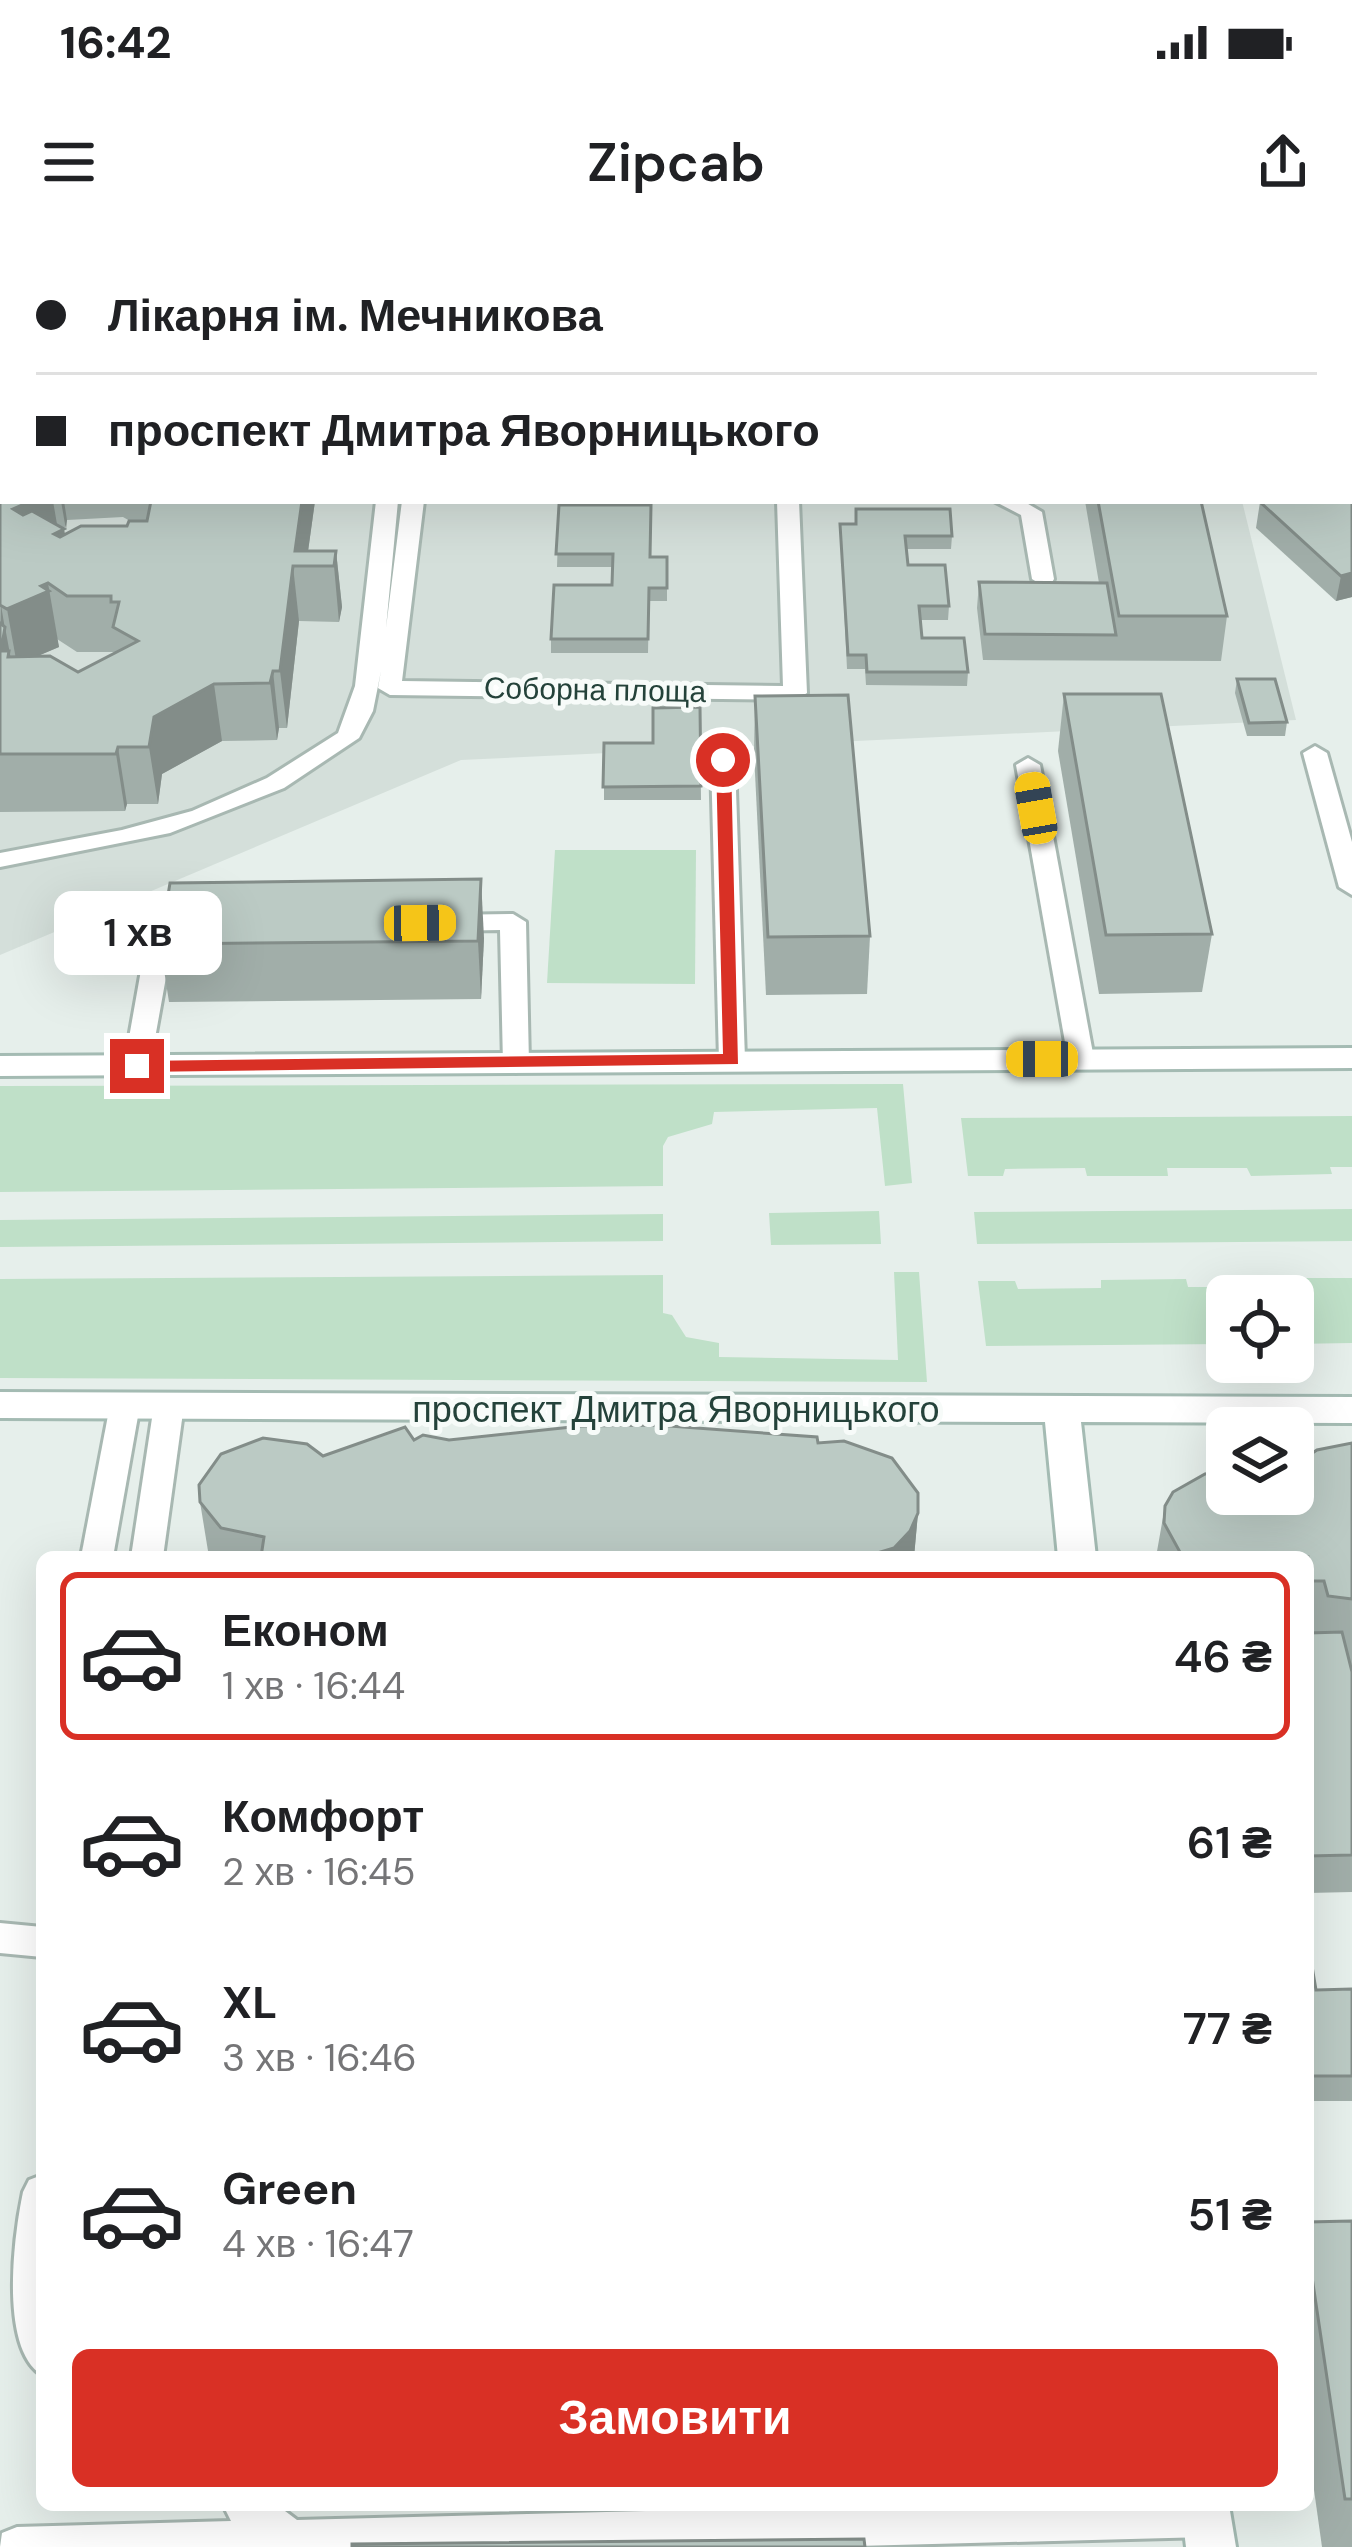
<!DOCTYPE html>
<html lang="uk">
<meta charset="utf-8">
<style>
body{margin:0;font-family:"DM Sans",sans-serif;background:#f2f2f2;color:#202124;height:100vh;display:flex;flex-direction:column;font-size:45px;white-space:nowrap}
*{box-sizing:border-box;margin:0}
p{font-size:39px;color:#757577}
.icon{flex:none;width:66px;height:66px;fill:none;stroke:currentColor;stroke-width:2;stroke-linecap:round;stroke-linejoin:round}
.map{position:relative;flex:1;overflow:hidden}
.sheet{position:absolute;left:36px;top:1311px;width:1278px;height:960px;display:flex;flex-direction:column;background:#fff;border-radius:18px;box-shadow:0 12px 48px #0002}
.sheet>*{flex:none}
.guide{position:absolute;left:0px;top:0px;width:1353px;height:264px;box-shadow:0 12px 48px #0002;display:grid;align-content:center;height:264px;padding:0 36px;background:#fff}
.tools{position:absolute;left:1206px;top:1035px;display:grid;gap:24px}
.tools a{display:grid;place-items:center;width:108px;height:108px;border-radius:18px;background:#fff;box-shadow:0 12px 48px #0002;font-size:60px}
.end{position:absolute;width:54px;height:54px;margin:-27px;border:15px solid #d93025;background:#fff;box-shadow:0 0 0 6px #fff}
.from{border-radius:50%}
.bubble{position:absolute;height:84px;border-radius:18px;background:#fff;box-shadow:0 12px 48px #0002;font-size:39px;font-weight:600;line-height:84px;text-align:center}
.car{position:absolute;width:36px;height:72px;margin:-36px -18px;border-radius:15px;box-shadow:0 0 9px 3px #0007;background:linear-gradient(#f5c518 24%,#345 0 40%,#f5c518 0 76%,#345 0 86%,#f5c518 0)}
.guide b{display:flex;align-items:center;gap:42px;height:114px;font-size:45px}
.guide b+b{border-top:3px solid #e0e0e0}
.guide i{width:30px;height:30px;background:#202124}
ul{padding:21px 0 0;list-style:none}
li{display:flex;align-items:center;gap:36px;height:168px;margin:0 24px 18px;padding:0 12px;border:6px solid transparent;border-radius:18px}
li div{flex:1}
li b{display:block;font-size:45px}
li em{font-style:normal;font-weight:600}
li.selected{border-color:#d93025}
li>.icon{width:108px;height:108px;stroke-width:1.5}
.primary-button{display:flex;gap:24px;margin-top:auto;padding:24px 36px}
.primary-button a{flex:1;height:138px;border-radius:18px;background:#d93025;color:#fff;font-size:48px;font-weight:600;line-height:138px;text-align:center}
.status{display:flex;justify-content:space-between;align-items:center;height:84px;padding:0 60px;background:#fff;direction:ltr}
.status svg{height:33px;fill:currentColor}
header{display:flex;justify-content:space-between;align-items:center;height:156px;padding:0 36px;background:#fff;font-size:54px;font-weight:600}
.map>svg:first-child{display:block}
.built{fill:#d4dfda}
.green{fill:#bfe0c8}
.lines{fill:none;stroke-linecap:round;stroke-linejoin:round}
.lane-casing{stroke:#a8b8b2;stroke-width:6}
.secondary-casing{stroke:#a4bbb3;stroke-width:6}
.lane{fill:#fff;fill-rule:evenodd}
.secondary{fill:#fff;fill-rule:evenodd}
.wall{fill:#a1aea9;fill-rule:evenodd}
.shaded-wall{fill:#838d89}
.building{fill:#bbcac4;stroke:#838d89;stroke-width:3}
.route{fill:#d93025}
.labels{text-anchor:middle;stroke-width:10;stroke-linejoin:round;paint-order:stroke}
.far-street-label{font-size:30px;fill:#24423a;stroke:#f7fbf9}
.street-label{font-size:36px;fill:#24423a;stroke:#f7fbf9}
</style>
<div class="status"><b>16:42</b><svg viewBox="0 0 49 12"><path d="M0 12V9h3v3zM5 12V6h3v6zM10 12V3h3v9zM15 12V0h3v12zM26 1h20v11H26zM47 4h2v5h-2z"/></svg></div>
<header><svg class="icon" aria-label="menu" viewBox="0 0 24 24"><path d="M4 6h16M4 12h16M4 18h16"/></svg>Zipcab<svg class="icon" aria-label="share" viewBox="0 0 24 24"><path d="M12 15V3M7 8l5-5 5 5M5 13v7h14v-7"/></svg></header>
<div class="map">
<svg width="1352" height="2307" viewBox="0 0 1352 2307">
<rect width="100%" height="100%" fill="#e6efeb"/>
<polygon class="built" points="0,0 1352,0 1350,126 1350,3 3,3 3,261 1242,261 1296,480 461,520 0,715"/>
<g class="green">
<polygon points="555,610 696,610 695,744 547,743"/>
<polygon points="903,844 912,943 885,946 877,868 714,872 712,884 668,897 663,906 663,946 0,952 0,846"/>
<polygon points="1352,876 1352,927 1330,927 1332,934 1251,936 1247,928 1167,928 1168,936 1087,936 1085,928 1005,929 1003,936 968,936 961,878"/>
<polygon points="1352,969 1352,1001 977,1004 974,972"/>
<polygon points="879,971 881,1004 771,1005 769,973"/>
<polygon points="663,974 663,1001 0,1007 0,980"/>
<polygon points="894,1032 919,1032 927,1142 0,1138 0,1039 663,1035 663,1073 672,1075 686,1097 719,1103 719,1117 898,1120"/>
<polygon points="1272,1038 1352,1038 1352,1103 1293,1104 1293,1056 1227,1056 1227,1104 986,1106 978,1041 1015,1041 1018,1049 1101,1048 1101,1040 1186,1039 1188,1047 1271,1047"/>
</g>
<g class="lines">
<g class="lane-casing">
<g id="lane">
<rect x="414" y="0" width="18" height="3"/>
<polygon points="934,0 952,0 953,3 935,3"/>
<polygon points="1264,0 1282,0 1284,3 1266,3"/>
<polygon points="0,6 3,7 3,19 0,18"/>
<polygon points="3,75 3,95 0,96 0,76"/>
<polygon points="376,261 398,261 386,388 402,261 424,261 402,441 783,446 777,261 799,261 807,453 795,460 390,455 378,448 381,431 373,471 359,498 284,548 170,593 0,627 0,613 122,590 192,571 267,538 338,493 355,446"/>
<polygon points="994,261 1023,261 1042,272 1054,339 1051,344 1043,346 1032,339 1021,275"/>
<polygon points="1315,506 1327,513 1352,602 1352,655 1339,647 1303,513"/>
<polygon points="723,513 735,520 745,820 732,829 719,820 711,520"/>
<polygon points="1028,518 1040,525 1094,819 1081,828 1068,819 1016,525"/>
<polygon points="513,674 526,682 529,824 516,833 503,824 500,690 445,691 432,683 445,675"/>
<polygon points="193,678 206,686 172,704 150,826 137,835 128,832 124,826 146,702 160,685"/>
<polygon points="125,1154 136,1157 140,1165 113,1317 81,1317 110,1165 114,1157"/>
<polygon points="169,1154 180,1157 184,1165 163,1317 131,1317 154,1165 158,1157"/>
<polygon points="0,1683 42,1687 42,1717 0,1713"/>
<path d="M42,1935V2135C0,2110 13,2000 23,1952L29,1940Z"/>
<polygon points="223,2265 277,2265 297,2280 883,2265 1222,2265 1227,2277 1221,2291 1207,2297 818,2307 0,2307 2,2293 17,2287 231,2281"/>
</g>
</g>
<g class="secondary-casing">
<g id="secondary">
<polygon points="1352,808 1352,828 0,836 0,816"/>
<polygon points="0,1152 1352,1157 1352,1183 1081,1182 1096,1317 1058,1317 1045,1182 0,1178"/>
<polygon points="1181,2265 1229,2265 1236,2307 1186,2307"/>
</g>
</g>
<use href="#lane" class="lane"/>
<use href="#secondary" class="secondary"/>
</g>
<g class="wall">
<polygon points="512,0 704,0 616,1"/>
<polygon points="1298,0 1352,0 1352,68 1350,68 1350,3 1300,3"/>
<path d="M0,135L3,261H315L308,311H336L342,367L339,382L299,381L287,488H279L277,500L222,501L162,534L158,564H127L125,571L0,572ZM123,277L130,281L127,286L65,295L64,290L67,280ZM57,399L77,412H117L78,432L37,416L59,407Z"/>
<polygon points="1352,253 1352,357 1336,361 1256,288 1260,262"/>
<polygon points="1085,261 1201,261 1227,376 1221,421 983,420 977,368 979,342 1099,343"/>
<polygon points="559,265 650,317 667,317 667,361 649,361 648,413 551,413 551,399 612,345 613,327 557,327"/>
<polygon points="856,269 952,296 951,309 906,309 908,325 949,366 948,380 920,380 922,398 968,432 967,446 866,445 865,429 847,429 840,284 855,284"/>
<polygon points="1237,439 1287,482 1285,496 1247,496 1235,453"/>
<polygon points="1064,454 1212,694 1202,752 1099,754 1058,511"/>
<polygon points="755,456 870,696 867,754 766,755 754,513"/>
<polygon points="700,467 701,560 604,560 604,503 653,503"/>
<polygon points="484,698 481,759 169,762 160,704"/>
<polygon points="414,1200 818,1203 918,1273 914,1317 209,1317 200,1262 323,1216"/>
<polygon points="1352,1203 1352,1652 1308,1653 1308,1317 1156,1317 1165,1266"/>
<polygon points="1308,1708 1316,1750 1352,1749 1352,1861 1308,1861"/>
<polygon points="1352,1981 1352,2307 1322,2307 1308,2207 1308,1982"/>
</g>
<g class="shaded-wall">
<polygon points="31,261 53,261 58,290 64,289 73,344 13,269"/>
<polygon points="61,261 64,261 67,280 66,290"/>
<polygon points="302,261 315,261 306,326 295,311"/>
<polygon points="336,311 342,367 339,382 334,326"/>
<polygon points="293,326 299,381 287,488 280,431"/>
<polygon points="1352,333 1352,357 1336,361 1341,336"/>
<polygon points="48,343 59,407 17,425 7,369"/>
<polygon points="1,365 5,389 5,387 20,468 0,426"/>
<polygon points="273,431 279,488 277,500 270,443"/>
<polygon points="214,444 222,501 162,534 158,564 149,507 154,477"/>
<polygon points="118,507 127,564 125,571 116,514"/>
<polygon points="481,639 484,698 481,759 478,701"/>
<polygon points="918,1273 914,1317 864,1317"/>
</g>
<g class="building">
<polygon points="218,0 283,0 283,3 217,3"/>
<rect x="616" y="0" width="88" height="3"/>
<polygon points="1341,0 1352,0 1352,15 1350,12 1350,3 1344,3"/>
<polygon points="0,135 3,135 3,261 31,261 13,269 23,275 32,271 64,289 54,294 60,297 81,286 127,286 129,281 147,281 151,261 302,261 295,311 336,311 334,326 293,326 280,431 273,431 270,443 214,444 154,477 149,507 118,507 116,514 0,514 0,383 5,387 1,411 9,411 8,417 50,416 78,432 138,401 113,387 119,362 111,362 111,356 67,356 48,343 41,346 49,351 7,369 0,365"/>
<polygon points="1350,251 1352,253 1352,333 1341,336 1260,262 1350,261"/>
<polygon points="1098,261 1201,261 1227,376 1119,376"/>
<polygon points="559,265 651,265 650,317 667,317 667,348 649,348 648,399 551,399 554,345 612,345 613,314 556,314"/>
<polygon points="856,269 950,269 952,296 905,296 908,325 945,325 949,366 919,366 922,398 964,398 968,432 867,432 866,415 848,415 840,284 856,284"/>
<polygon points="979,342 1107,343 1116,395 985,394"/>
<polygon points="1237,439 1275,439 1287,482 1249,483"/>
<polygon points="1064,454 1161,454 1212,694 1106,695"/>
<polygon points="848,455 870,696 768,697 755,456"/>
<polygon points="700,467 701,546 603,547 604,503 653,503 653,468"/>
<polygon points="481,639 478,701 160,704 170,643"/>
<polygon points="656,1185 817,1197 818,1203 844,1201 892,1218 918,1253 918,1273 910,1291 894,1308 864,1317 261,1317 264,1297 221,1288 200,1262 199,1245 221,1214 263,1198 307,1204 323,1216 405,1187 414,1200 423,1195 449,1200 581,1186"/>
<polygon points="1352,1203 1352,1359 1328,1356 1324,1341 1308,1341 1308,1317 1186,1317 1181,1314 1164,1283 1165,1266 1173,1252 1205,1234 1227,1231 1227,1254 1293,1254 1293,1222 1300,1221 1317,1210"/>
<polygon points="1342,1392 1352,1432 1352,1615 1308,1616 1308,1393"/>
<polygon points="1309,1708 1316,1750 1352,1749 1352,1836 1308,1836"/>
<polygon points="1352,1981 1352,2259 1345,2259 1308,2010 1308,1982"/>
<polygon points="864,2299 865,2307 352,2307 352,2304"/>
</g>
<polygon class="route" points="723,515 731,520 738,824 137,832 128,826 137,821 723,814 716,520"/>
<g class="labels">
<g class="far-street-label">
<text transform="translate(595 450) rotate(1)" y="10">Соборна площа</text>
</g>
<g class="street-label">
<text x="676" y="1182">проспект Дмитра Яворницького</text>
</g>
</g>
</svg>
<div class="tools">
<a><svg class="icon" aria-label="locate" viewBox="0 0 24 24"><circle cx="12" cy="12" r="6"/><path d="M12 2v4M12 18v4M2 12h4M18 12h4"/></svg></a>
<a><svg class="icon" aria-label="layers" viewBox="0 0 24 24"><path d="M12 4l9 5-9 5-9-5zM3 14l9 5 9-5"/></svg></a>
</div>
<i class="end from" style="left:723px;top:520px"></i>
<i class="end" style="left:137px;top:826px"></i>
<div class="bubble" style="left:54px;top:651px;width:168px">1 хв</div>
<i class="car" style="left:1036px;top:568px;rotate:350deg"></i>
<i class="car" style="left:420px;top:683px;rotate:89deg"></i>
<i class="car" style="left:1042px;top:819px;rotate:270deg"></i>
<div class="guide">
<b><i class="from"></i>Лікарня ім. Мечникова</b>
<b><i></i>проспект Дмитра Яворницького</b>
</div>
<section class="sheet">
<ul>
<li class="selected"><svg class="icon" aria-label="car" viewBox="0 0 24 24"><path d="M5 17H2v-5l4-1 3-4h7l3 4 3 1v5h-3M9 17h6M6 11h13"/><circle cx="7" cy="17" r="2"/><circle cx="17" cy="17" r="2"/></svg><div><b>Економ</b><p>1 хв · 16:44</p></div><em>46 ₴</em></li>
<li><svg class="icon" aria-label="car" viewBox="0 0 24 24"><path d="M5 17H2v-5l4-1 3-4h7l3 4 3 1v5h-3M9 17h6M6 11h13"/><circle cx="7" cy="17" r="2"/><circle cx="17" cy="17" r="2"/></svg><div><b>Комфорт</b><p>2 хв · 16:45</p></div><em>61 ₴</em></li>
<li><svg class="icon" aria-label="car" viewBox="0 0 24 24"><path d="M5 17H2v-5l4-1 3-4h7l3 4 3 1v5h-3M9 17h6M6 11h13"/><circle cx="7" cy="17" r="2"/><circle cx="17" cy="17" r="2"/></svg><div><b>XL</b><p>3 хв · 16:46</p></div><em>77 ₴</em></li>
<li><svg class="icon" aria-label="car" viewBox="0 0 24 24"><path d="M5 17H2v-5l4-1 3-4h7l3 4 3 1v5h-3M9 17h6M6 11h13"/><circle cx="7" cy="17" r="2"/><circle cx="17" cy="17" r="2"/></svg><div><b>Green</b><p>4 хв · 16:47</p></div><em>51 ₴</em></li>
</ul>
<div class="primary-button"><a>Замовити</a></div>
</section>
</div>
